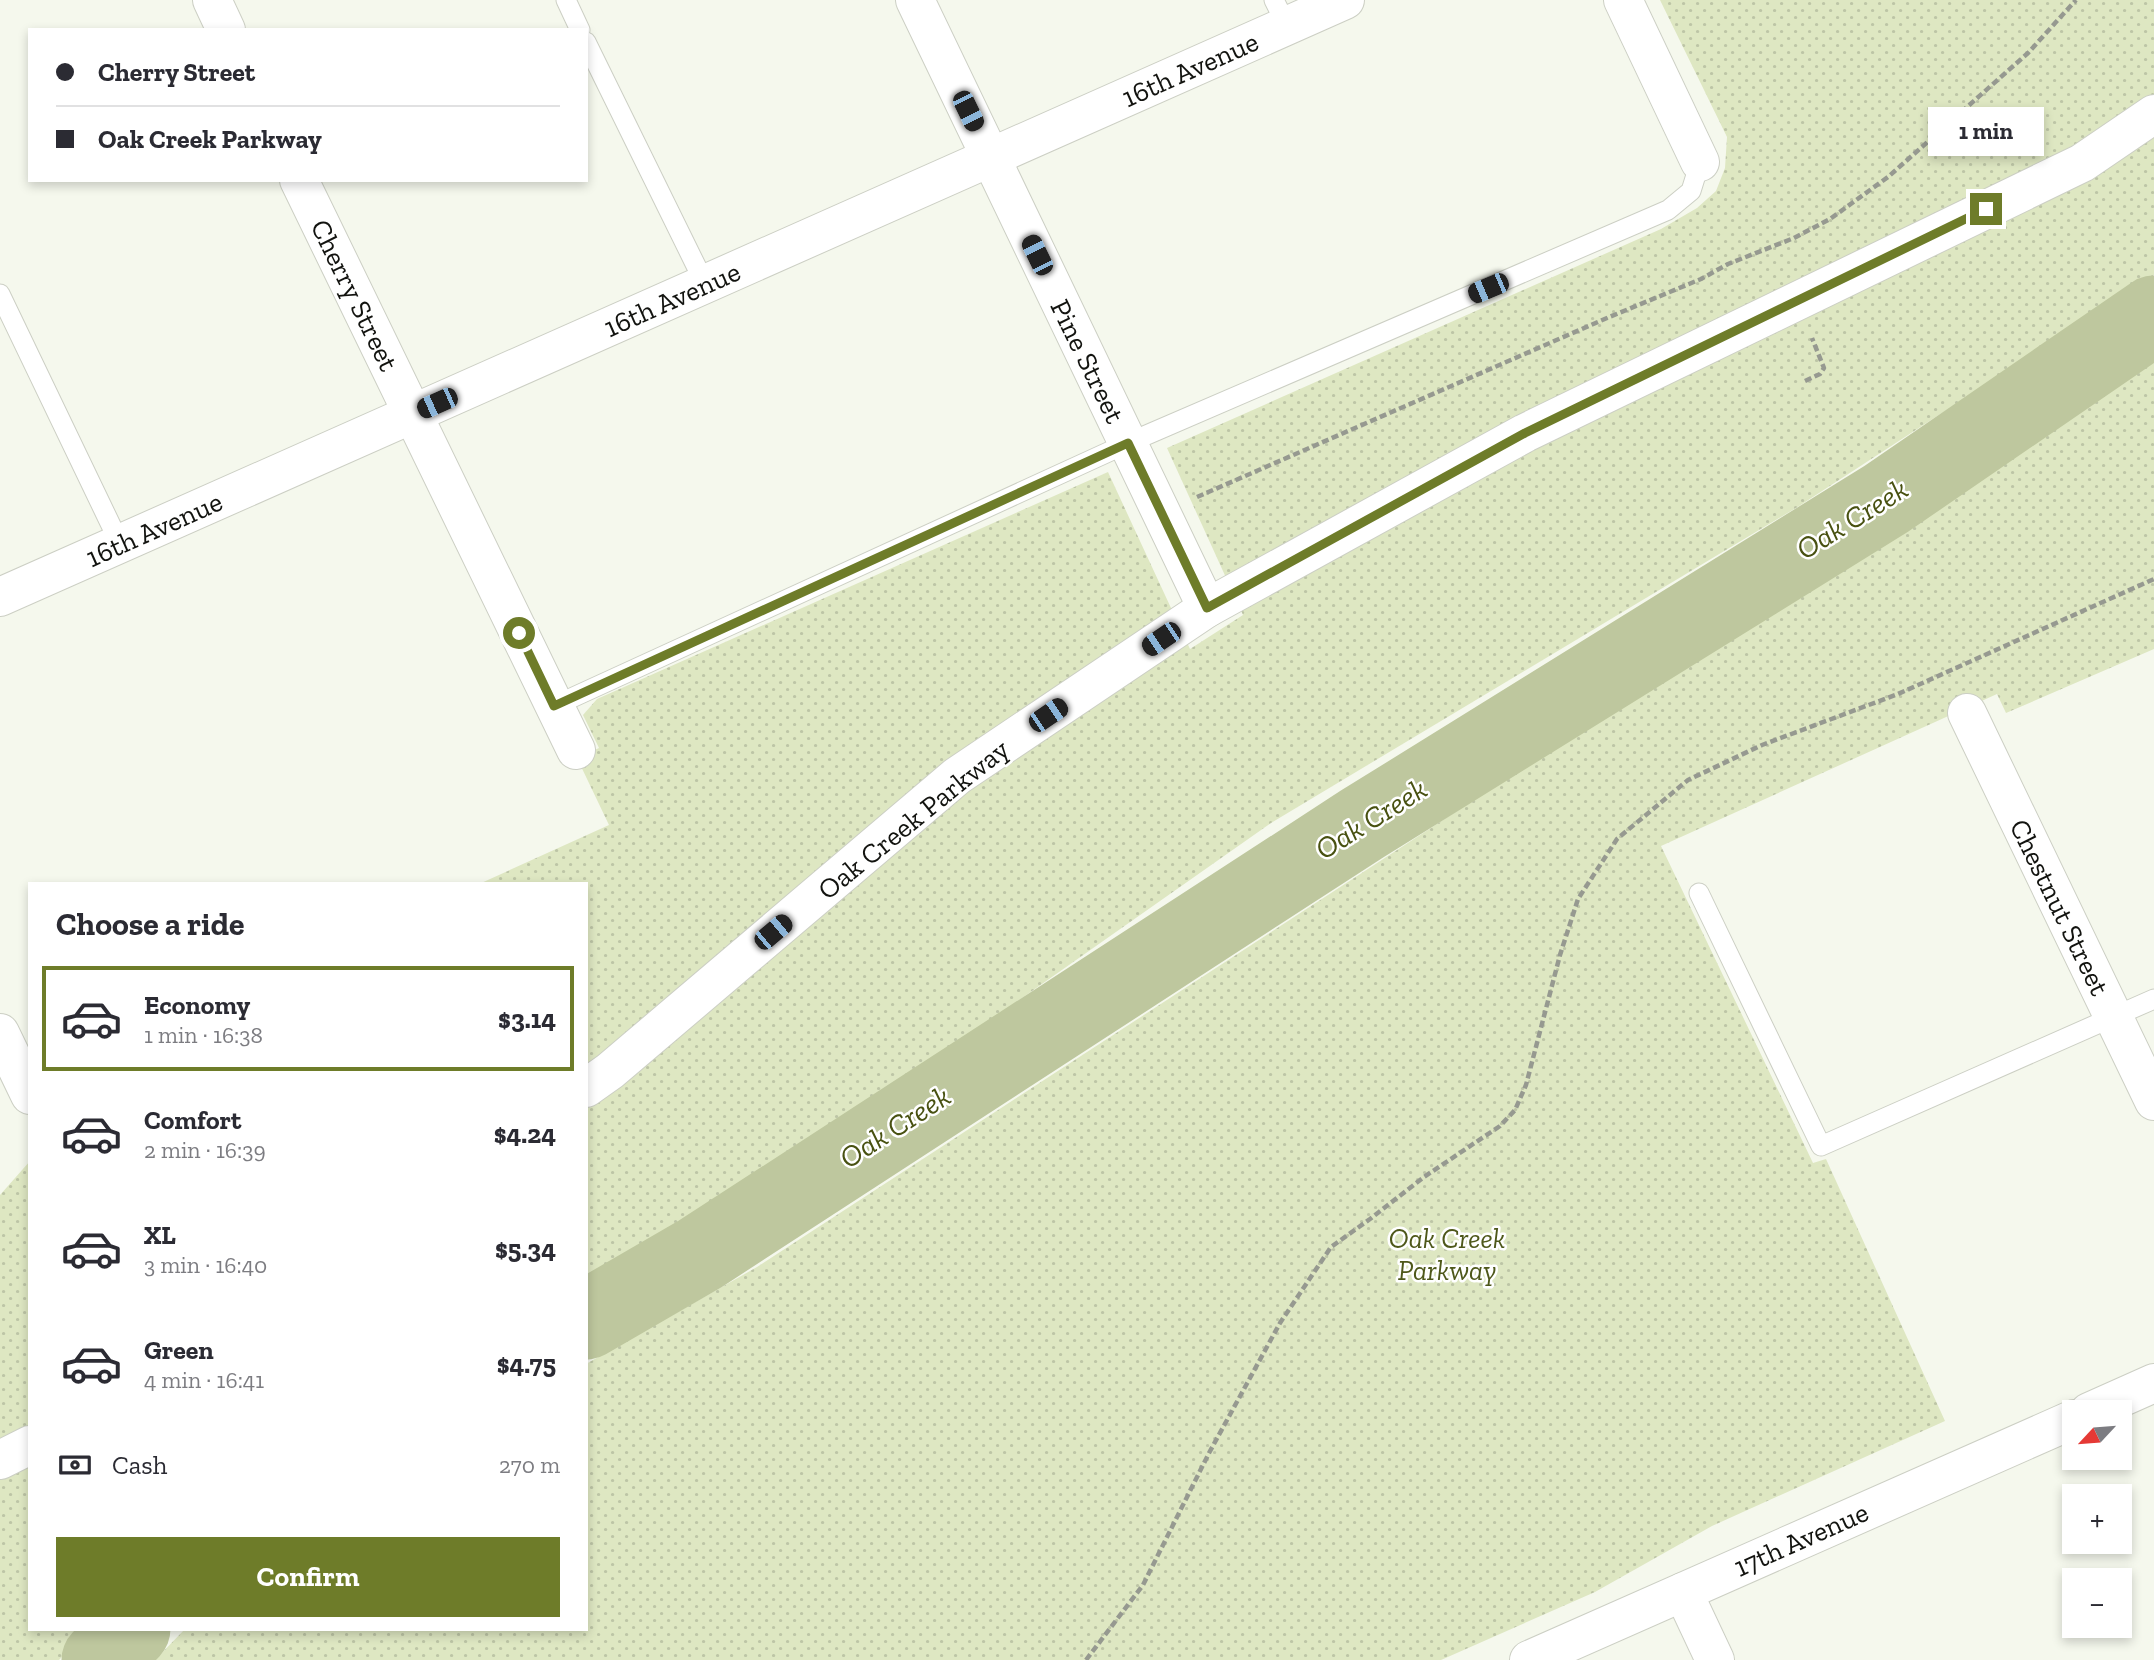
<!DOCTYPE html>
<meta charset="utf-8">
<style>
body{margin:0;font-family:"Zilla Slab",serif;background:#f7f7f7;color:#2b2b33;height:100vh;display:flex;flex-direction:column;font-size:26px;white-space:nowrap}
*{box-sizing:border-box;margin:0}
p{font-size:23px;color:#7c7c81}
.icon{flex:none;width:38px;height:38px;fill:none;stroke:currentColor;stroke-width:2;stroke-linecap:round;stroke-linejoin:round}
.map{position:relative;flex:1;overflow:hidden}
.side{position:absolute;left:28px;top:882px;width:560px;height:749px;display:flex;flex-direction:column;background:#fff;border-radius:0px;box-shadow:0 4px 10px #0003}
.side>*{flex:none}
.top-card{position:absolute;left:28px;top:28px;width:560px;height:154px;border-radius:0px;box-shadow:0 4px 10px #0003;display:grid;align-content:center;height:154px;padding:0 28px;background:#fff}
.needle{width:46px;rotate:244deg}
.buttons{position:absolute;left:2062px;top:1400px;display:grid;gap:14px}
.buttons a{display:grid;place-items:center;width:70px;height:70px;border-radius:0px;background:#fff;box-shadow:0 4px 10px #0003;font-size:35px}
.end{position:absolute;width:32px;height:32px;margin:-16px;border:9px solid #6e7c29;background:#fff;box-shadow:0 0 0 4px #fff}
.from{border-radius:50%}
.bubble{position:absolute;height:49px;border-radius:0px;background:#fff;box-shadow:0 4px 10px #0003;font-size:23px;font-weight:700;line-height:49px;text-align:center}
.car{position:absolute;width:21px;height:42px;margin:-21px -10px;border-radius:9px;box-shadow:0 0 5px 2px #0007;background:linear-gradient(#222 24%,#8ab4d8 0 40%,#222 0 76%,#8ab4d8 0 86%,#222 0)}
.top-card b{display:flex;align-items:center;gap:24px;height:66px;font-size:26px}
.top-card b+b{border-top:2px solid #e1e1e2}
.top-card i{width:18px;height:18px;background:#2b2b33}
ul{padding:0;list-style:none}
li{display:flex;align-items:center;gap:21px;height:105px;margin:0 14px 10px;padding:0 14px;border:4px solid transparent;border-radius:0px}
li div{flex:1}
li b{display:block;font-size:26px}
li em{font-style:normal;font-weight:700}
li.active{border-color:#6e7c29}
li>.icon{width:63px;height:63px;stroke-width:1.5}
h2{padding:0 28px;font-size:32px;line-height:84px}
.pay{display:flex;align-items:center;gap:18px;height:77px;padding:0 28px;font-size:26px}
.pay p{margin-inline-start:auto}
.action{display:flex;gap:14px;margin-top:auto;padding:14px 28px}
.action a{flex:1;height:80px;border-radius:0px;background:#6e7c29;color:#fff;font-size:28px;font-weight:700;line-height:80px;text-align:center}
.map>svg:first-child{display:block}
.park{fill:url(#park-dots)}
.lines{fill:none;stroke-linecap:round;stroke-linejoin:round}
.river{stroke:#bec79e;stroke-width:79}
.service-casing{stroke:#cccfc4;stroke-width:21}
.minor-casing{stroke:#cccfc4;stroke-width:40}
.path{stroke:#969990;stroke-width:4.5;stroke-dasharray:7 3.5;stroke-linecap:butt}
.service{stroke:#fff;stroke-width:19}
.minor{stroke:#fff;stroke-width:38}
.route{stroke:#6e7c29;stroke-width:9}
.labels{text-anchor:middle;stroke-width:5;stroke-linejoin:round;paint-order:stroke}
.street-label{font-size:28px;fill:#12130f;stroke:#fff}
.park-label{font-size:28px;font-style:italic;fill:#4e581a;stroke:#fff}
.water-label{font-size:30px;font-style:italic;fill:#485111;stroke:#fff}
</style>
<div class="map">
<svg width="2154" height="1660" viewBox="0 0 2154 1660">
<defs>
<pattern id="park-dots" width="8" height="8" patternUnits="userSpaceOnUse" patternTransform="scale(1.75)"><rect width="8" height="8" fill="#dee7c2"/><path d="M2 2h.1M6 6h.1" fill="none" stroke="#bdc5a6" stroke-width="1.8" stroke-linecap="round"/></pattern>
</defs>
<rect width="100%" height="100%" fill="#f5f8ed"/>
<g class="park">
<polygon points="1660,0 2154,0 2154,275 1796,508 1271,823 776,1171 721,1207 586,1284 586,884 479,884 609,825 577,758 599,748 583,715 597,699 1108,472 1190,649 1243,615 1167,448 1661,229 1697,208 1716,191 1725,168 1727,137"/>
<polygon points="2154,357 2154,649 2006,713 1997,694 1661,846 1813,1163 1826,1159 1945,1421 1712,1526 1595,1592 1441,1660 155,1660 185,1629 586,1629 586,1364 757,1267"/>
<polygon points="30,1161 30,1629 89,1629 59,1660 0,1660 0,1195"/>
</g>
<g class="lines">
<g class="river">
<polyline points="586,1320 700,1254 1362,824 1886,499 2154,315"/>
<polyline points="101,1660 131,1629"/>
</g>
<g class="service-casing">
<g id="service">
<polyline points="566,0 580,30"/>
<polyline points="1274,0 1287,26"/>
<polyline points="586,42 705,284"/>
<polyline points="0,294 120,544"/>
<polyline points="554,706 1128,443 1668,210 1691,191 1700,162"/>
<polyline points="1699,893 1821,1146 2154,999"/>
</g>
</g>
<g class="minor-casing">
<g id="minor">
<polyline points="212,0 226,30"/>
<polyline points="915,0 1207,608"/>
<polyline points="1623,0 1700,162"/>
<polyline points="299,180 576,750"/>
<polyline points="0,597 1345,0"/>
<polyline points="1967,713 2154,1101"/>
<polyline points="0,1033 30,1095"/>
<polyline points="586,1088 610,1071 957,776 1207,608 1525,433 2082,163 2154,114"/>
<polyline points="2089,1412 2154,1383"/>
<polyline points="0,1460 30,1445"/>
<polyline points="1683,1592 1715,1660"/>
<polyline points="1529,1660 2074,1419"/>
</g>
</g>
<g class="path">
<polyline points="1805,381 1820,374 1824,368 1812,338"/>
<polyline points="1197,497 1607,318 1701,279 1728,264 1794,238 1830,219 1888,177 2028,53 2076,0"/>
<polyline points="1086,1660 1143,1585 1209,1453 1280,1323 1331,1247 1370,1219 1424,1177 1500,1126 1515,1110 1526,1085 1560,955 1578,899 1617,839 1688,780 1762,745 1898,694 2154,579"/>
</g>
<use href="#service" class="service"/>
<use href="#minor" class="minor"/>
</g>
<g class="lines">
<polyline class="route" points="519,633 554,706 1128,443 1207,608 1525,433 1986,209"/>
</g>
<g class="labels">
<g class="street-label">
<text transform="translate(1190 69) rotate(-24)" y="10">16th Avenue</text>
<text transform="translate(355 295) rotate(64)" y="10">Cherry Street</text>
<text transform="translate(672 299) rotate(-24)" y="10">16th Avenue</text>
<text transform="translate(1088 361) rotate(64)" y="10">Pine Street</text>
<text transform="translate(154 529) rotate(-24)" y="10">16th Avenue</text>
<text transform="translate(913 819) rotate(-39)" y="10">Oak Creek Parkway</text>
<text transform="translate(2060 907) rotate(64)" y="10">Chestnut Street</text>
<text transform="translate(1801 1539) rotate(-24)" y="10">17th Avenue</text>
</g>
<g class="park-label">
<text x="1447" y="1248">Oak Creek<tspan x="1447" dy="32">Parkway</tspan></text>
</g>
<g class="water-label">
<text transform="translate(1852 519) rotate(-32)" y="10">Oak Creek</text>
<text transform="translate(1371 819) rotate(-32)" y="10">Oak Creek</text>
<text transform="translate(895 1127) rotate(-33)" y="10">Oak Creek</text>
</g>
</g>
</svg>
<div class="buttons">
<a><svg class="needle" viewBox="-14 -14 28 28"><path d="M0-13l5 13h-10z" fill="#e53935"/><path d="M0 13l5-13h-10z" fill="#7c7c81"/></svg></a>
<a>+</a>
<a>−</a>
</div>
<i class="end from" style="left:519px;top:633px"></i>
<i class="end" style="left:1986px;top:209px"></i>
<div class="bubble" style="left:1928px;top:107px;width:116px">1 min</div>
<i class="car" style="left:968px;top:111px;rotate:154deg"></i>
<i class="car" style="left:1037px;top:255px;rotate:334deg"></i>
<i class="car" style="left:1488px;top:288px;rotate:247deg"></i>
<i class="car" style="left:437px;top:403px;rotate:246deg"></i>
<i class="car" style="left:1161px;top:639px;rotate:236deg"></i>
<i class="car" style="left:1048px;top:715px;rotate:56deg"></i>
<i class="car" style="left:773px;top:932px;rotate:50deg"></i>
<div class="top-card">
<b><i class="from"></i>Cherry Street</b>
<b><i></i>Oak Creek Parkway</b>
</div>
<section class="side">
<h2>Choose a ride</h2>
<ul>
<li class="active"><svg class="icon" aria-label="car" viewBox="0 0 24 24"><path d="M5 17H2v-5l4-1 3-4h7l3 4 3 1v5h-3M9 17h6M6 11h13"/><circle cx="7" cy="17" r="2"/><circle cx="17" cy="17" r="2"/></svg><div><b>Economy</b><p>1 min · 16:38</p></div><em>$3.14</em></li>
<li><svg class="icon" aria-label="car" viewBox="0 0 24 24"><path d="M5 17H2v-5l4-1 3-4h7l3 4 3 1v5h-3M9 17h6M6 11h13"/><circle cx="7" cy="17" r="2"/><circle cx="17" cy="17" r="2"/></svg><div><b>Comfort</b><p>2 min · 16:39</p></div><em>$4.24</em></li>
<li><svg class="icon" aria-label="car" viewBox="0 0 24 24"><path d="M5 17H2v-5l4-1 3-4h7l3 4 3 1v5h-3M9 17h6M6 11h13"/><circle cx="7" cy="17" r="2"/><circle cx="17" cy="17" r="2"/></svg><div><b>XL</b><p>3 min · 16:40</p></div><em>$5.34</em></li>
<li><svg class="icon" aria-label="car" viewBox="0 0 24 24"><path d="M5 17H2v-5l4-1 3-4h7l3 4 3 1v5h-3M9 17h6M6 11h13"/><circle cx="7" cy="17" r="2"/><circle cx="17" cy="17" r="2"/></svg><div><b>Green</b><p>4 min · 16:41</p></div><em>$4.75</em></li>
</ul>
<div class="pay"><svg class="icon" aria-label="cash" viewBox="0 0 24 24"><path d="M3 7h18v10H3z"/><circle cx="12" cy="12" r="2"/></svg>Cash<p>270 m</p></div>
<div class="action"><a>Confirm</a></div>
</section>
</div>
